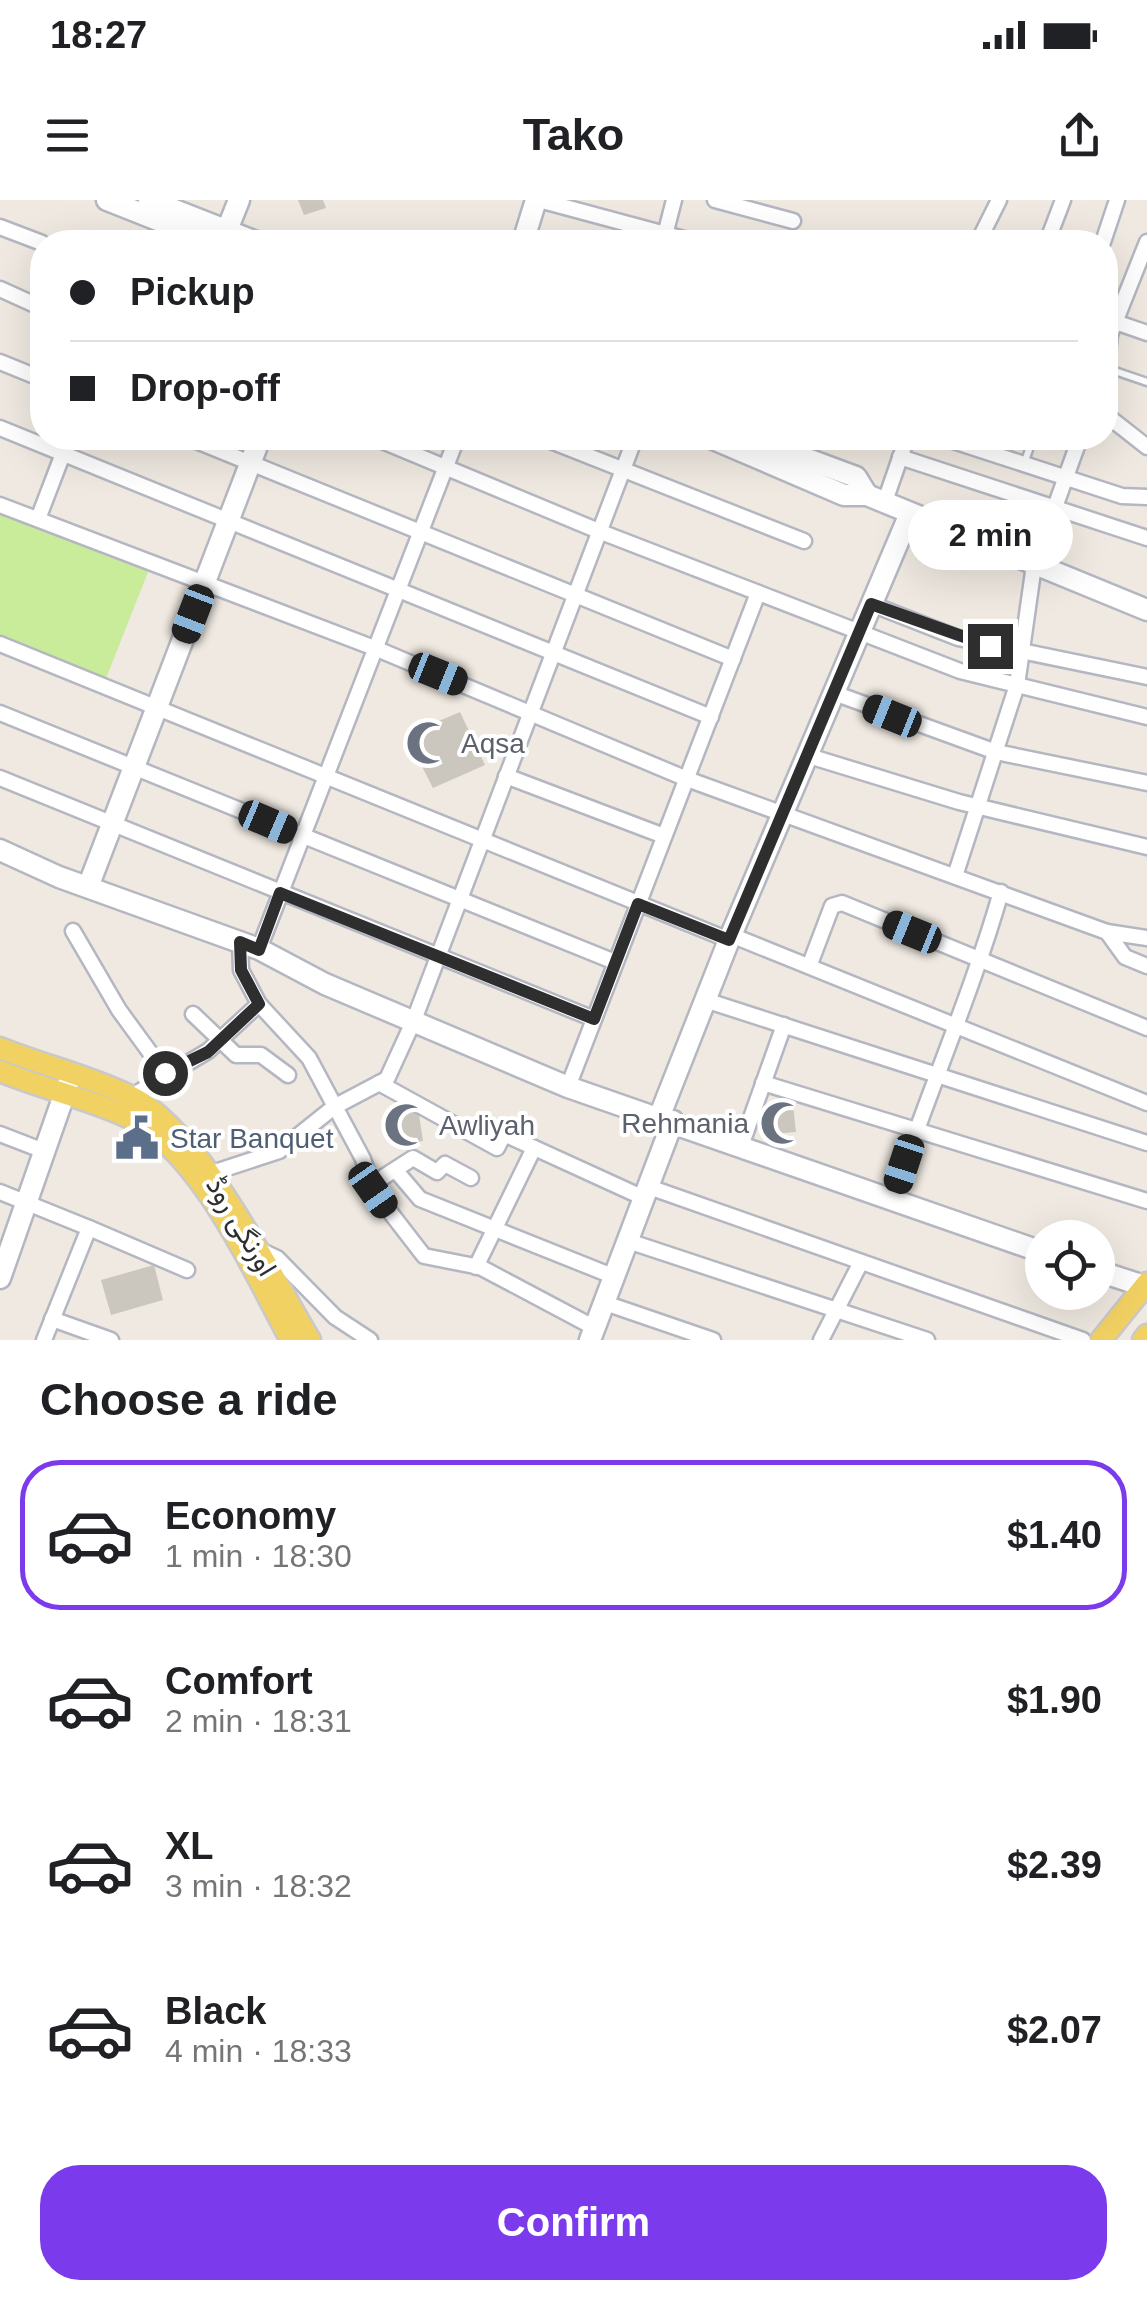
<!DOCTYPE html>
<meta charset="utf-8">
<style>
body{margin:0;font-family:Arial,Vazirmatn,sans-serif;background:#f2f2f2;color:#202124;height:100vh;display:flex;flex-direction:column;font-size:38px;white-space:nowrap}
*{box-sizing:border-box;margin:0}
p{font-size:32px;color:#757577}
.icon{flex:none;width:55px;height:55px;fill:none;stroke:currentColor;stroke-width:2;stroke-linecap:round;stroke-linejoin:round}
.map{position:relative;height:1140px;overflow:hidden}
.panel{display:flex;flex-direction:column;background:#fff;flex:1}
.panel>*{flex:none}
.top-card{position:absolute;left:30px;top:30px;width:1088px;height:220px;border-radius:40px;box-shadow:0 10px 40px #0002;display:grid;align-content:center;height:220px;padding:0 40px;background:#fff}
.fabs{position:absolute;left:1025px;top:1020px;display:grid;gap:20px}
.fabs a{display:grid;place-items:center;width:90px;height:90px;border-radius:50%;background:#fff;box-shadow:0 10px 40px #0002;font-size:50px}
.end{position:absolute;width:45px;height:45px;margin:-22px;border:12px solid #2e2e2e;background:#fff;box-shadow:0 0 0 5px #fff}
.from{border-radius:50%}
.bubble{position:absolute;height:70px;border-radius:35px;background:#fff;box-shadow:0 10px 40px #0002;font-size:32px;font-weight:700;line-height:70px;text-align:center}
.car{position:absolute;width:30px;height:60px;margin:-30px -15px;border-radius:12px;box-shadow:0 0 8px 2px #0007;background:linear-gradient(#222 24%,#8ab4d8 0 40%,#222 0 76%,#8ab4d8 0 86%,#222 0)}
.top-card b{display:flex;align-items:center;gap:35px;height:95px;font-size:38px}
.top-card b+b{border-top:2px solid #e0e0e0}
.top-card i{width:25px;height:25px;background:#202124}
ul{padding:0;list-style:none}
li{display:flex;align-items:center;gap:30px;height:150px;margin:0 20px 15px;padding:0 20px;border:5px solid transparent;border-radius:40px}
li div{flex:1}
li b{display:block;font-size:38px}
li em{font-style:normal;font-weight:700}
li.current{border-color:#7c3aed}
li>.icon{width:90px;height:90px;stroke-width:1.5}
h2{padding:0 40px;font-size:45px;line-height:120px}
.button{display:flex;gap:20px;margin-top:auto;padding:20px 40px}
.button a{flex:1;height:115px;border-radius:40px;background:#7c3aed;color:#fff;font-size:40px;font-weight:700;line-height:115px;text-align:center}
.status{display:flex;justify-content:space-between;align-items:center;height:70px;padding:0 50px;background:#fff;direction:ltr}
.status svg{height:28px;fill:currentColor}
header{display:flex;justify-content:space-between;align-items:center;height:130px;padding:0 40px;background:#fff;font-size:45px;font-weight:700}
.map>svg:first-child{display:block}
.pitch{fill:#c9ec9a}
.building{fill:#cbc7bf}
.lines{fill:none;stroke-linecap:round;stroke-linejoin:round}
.lane-casing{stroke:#b4b7c1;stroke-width:11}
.street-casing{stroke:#b4b7c1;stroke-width:19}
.secondary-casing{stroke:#b4b7c1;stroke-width:25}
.primary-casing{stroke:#c9c9c9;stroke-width:25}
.lane{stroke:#fff;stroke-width:6}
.street{stroke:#fff;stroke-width:14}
.secondary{stroke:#fff;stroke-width:20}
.primary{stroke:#f2d163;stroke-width:20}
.route{stroke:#2e2e2e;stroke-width:12}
.labels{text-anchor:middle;stroke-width:8;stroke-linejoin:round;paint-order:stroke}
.worship-label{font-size:28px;fill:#5b616d;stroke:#fff;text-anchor:start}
.service-label{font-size:28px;fill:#4e5e75;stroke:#fff;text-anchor:start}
.street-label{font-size:28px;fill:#2e2e2e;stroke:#fff}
</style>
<div class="status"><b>18:27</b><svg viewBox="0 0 49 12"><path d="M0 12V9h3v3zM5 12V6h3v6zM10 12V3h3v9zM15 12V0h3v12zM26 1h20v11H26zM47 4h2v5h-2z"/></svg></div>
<header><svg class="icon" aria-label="menu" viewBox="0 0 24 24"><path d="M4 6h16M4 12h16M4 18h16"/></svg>Tako<svg class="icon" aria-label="share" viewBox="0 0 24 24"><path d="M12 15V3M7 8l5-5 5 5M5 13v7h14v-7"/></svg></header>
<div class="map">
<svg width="1147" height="1140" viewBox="0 0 1147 1140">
<rect width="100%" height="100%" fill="#efe9e1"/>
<polygon class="pitch" points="0,305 152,362 103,486 0,444"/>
<g class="building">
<polygon points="298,0 323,0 326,8 304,15"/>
<polygon points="460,512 485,565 433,588 406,535"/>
<polygon points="769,905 793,905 796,932 771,934"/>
<polygon points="418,908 423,941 394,946 389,910"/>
<polygon points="154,1065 163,1100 111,1115 101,1080"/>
</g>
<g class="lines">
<g class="lane-casing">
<g id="lane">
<polyline points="1109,169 1147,182"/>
<polyline points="1024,264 1033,238"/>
</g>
</g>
<g class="street-casing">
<g id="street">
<polyline points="539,0 695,42"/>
<polyline points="715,0 793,21"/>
<polyline points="0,27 42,43"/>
<polyline points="665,35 674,0"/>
<polyline points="978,42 999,0"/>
<polyline points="1047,42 1063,0"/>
<polyline points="1103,42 1117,0"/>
<polyline points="0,89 42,108"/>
<polyline points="1118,123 1147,133"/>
<polyline points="0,162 42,179"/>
<polyline points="1105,178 1110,135 1147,42"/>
<polyline points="1105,214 1147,247"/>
<polyline points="0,228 711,517"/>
<polyline points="189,238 733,459"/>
<polyline points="375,238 601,332 960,471 1147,517"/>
<polyline points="543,238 804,341"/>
<polyline points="944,238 1122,296 1147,297"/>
<polyline points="900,257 1147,338"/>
<polyline points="884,304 907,238"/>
<polyline points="0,305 377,449 687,579 1107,732"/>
<polyline points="38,319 69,238"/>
<polyline points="871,404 958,438 1147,477"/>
<polyline points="0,444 729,740"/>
<polyline points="834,493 996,552 1147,583"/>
<polyline points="0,513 615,762"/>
<polyline points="809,556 959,602 1147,647"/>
<polyline points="506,576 664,636"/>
<polyline points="0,578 594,819"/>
<polyline points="955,676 1017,485 1034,365 1080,238"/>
<polyline points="73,731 119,810 165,873"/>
<polyline points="731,735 1147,903"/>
<polyline points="1147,738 1107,732 1125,757 1147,766"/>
<polyline points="240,742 241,770 259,804 309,858 363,959 373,990 424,1056 480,1067 595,1128"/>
<polyline points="259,749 457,238"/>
<polyline points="810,764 832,706 842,703 1147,828"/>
<polyline points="705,800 1147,943"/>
<polyline points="193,814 236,855 261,855 288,875"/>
<polyline points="379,883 497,948 504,934 644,998"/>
<polyline points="763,883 1147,1001"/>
<polyline points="568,887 758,393"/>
<polyline points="132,896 208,851 259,804"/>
<polyline points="0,934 44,951"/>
<polyline points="741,946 784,825"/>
<polyline points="397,972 420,999 615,1077"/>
<polyline points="212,973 279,951 334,907 387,879 414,820 635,238"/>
<polyline points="371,985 413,958 437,972 445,964 471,978"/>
<polyline points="649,987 1083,1140"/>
<polyline points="0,992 89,1028 44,1140"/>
<path d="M893,998C927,895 971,796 1001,692"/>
<polyline points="89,1028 187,1070"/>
<polyline points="628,1041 927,1140"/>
<polyline points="260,1050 277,1058 335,1117 370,1140"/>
<polyline points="476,1067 534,948"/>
<polyline points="605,1103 713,1140"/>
<polyline points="52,1119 111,1140"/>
<polyline points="821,1140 861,1062"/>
</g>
</g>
<g class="secondary-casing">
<g id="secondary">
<polyline points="107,0 213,42"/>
<polyline points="149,0 256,42"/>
<polyline points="223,40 239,0"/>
<polyline points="523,42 536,0"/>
<polyline points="711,238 844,295 867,295 1147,410"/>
<polyline points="751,238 856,277 867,295"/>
<polyline points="0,650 59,677 259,749 325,784 568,887 1042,1052"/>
<polyline points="88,687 260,238"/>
<polyline points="660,915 729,740 909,316"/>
<polyline points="1098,1071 1147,1087"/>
<polyline points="0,1078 70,878"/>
<polyline points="590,1140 673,921"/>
</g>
</g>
<g class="primary-casing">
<g id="primary">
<path d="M0,848C42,865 89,876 130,896C200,930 269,1072 310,1140"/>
<path d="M0,871C43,889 88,898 130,918C201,951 254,1073 291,1140"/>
<polyline points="1101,1140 1147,1083"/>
<polyline points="1143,1140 1147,1135"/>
</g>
</g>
<use href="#lane" class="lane"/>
<use href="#street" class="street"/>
<use href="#secondary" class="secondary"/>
<use href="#primary" class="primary"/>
</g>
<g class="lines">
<polyline class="route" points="165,873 208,852 259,804 241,770 240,742 259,750 280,693 594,819 638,704 729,740 871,404 990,446"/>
</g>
<defs>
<g id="mosque-bare" transform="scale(3.45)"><path d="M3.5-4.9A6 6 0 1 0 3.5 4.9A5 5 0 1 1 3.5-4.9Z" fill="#6b7280" stroke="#fff" stroke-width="2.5" paint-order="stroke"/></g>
<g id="civic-bare" transform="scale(3.45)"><path d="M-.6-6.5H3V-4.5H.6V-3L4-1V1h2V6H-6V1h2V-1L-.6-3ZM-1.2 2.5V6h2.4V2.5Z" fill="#5c6f8a" stroke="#fff" stroke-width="2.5" paint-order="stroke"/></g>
</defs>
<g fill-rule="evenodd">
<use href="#mosque-bare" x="428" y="543"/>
<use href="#mosque-bare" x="782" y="923"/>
<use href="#mosque-bare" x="406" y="925"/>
<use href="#civic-bare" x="137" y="938"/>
</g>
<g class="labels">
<g class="worship-label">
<text x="461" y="553">Aqsa</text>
<text x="749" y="933" text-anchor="end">Rehmania</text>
<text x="439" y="935">Awliyah</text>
</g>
<g class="service-label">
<text x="170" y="948">Star Banquet</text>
</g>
<g class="street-label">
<text transform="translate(242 1026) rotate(59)" y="10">اورنگی روڈ</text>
</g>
</g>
</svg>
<div class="fabs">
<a><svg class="icon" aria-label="locate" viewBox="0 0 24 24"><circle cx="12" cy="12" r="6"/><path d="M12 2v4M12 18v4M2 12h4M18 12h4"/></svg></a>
</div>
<i class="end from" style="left:165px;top:873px"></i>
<i class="end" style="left:990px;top:446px"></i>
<div class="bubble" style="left:908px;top:300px;width:165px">2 min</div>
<i class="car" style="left:193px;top:414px;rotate:201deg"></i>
<i class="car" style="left:438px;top:474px;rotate:112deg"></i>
<i class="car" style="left:892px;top:516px;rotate:292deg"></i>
<i class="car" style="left:268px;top:622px;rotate:113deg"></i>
<i class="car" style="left:912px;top:732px;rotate:292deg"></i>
<i class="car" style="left:904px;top:964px;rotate:198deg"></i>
<i class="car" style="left:373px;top:990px;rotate:145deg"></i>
<div class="top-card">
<b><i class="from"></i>Pickup</b>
<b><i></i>Drop-off</b>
</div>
</div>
<section class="panel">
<h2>Choose a ride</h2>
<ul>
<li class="current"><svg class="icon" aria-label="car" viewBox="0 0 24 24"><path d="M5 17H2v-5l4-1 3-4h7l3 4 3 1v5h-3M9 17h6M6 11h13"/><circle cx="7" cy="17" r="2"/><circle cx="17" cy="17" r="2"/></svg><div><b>Economy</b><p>1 min · 18:30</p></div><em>$1.40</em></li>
<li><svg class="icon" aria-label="car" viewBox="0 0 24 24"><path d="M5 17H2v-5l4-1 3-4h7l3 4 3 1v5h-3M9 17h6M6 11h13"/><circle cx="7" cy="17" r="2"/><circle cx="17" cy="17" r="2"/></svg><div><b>Comfort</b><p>2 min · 18:31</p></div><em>$1.90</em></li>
<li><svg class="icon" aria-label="car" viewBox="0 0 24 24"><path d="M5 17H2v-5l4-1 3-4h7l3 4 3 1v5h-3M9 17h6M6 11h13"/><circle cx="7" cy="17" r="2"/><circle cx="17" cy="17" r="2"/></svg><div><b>XL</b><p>3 min · 18:32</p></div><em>$2.39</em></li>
<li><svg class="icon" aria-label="car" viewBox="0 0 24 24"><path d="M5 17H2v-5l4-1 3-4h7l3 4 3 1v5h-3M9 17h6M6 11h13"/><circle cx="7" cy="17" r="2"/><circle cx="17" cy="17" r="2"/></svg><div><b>Black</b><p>4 min · 18:33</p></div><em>$2.07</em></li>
</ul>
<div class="button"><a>Confirm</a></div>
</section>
